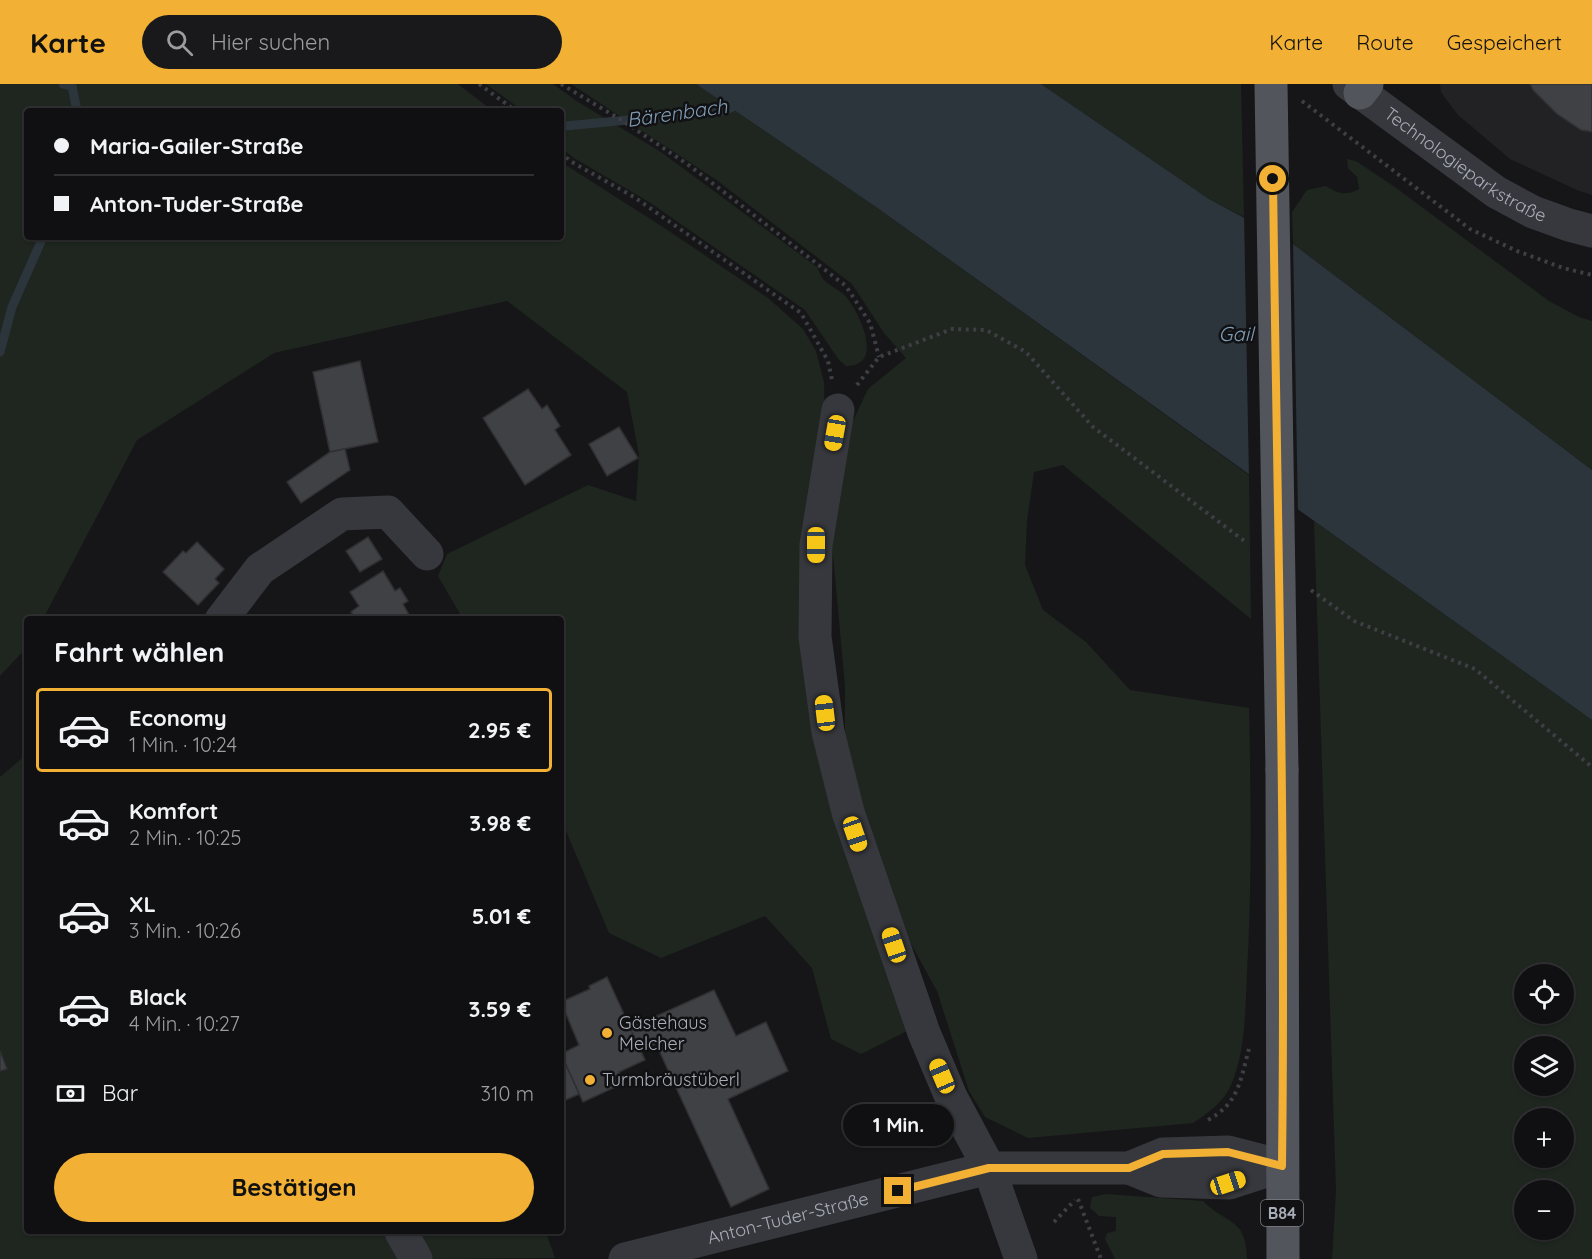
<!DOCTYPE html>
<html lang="de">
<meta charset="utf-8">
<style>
body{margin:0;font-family:Quicksand,sans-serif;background:#19191b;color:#f1f3f6;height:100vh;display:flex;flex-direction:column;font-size:22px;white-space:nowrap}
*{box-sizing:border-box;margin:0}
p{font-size:20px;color:#9c9d9f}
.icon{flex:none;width:33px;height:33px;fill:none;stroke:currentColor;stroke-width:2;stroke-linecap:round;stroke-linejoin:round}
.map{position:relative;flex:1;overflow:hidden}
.side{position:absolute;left:24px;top:532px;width:540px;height:618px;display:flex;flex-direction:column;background:#101012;border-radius:6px;box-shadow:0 2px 4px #0004,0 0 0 2px #303032}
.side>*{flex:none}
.guide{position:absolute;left:24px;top:24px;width:540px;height:132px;border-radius:6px;box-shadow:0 2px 4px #0004,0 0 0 2px #303032;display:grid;align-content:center;height:132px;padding:0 30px;background:#101012}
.tools{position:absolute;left:1514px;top:880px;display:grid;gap:12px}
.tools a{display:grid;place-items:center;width:60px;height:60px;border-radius:50%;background:#101012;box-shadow:0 2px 4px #0004,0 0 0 2px #303032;font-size:30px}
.end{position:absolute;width:27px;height:27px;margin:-14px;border:8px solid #f2b134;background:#111;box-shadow:0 0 0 3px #111}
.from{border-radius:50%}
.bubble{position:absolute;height:42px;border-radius:21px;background:#101012;box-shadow:0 2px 4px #0004,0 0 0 2px #303032;font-size:20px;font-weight:800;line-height:42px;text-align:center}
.car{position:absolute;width:18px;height:36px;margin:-18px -9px;border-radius:8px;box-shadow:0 0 4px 2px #0007;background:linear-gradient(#f5c518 24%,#345 0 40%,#f5c518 0 76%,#345 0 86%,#f5c518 0)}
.guide b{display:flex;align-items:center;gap:21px;height:57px;font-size:22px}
.guide b+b{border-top:2px solid #303032}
.guide i{width:15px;height:15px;background:#f1f3f6}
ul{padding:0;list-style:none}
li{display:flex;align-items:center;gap:18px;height:84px;margin:0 12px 9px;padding:0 18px;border:3px solid transparent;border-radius:6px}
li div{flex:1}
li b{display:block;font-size:22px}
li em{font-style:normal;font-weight:800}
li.on{border-color:#f2b134}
li>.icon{width:54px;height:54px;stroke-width:1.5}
h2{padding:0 30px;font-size:27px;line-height:72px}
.pay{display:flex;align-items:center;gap:15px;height:66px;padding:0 30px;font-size:22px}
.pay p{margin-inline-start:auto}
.cta{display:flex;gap:12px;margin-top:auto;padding:12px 30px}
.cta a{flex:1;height:69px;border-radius:36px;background:#f2b134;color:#111;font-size:24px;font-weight:800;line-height:69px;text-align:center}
header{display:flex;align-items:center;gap:36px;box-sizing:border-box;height:84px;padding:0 30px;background:#f2b134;color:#111}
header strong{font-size:28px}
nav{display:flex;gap:33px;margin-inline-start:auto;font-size:21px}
.search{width:420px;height:54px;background:#19191b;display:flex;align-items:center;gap:15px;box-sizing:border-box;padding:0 21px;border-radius:33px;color:#9c9d9f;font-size:22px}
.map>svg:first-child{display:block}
.built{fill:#222225}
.green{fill:#1e261f;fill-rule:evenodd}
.water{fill:#2c353c}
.pier{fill:#161618}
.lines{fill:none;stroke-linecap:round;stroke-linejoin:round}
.stream{stroke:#2c353c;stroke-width:9}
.building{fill:#404145;stroke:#303034;stroke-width:1.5}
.path{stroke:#3d3f44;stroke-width:4;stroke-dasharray:3 4.5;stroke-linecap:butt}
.minor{stroke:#37383d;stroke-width:33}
.major{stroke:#53555c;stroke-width:33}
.major-bridge{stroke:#53555c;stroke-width:33}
.route{stroke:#f2b134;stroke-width:8}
.poi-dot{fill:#f2b134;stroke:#111113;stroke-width:2}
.labels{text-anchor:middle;stroke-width:5;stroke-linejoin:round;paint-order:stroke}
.shield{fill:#111113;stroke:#7b7e86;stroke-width:1.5}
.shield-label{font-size:16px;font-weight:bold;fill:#a8adb8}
.street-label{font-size:18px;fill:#a8adb8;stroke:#111113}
.poi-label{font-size:18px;fill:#a8adb8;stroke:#111113;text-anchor:start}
.water-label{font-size:20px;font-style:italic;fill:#7f9bb3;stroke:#111113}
</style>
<header>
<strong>Karte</strong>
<div class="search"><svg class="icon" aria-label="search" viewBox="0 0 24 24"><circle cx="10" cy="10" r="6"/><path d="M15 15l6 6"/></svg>Hier suchen</div>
<nav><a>Karte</a><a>Route</a><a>Gespeichert</a></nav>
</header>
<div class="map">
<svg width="1592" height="1175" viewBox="0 0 1592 1175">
<rect width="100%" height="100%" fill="#161618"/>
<polygon class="built" points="1440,0 1592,0 1592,111 1577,106 1510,75 1458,31 1441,8"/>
<g class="green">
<polygon points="0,0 458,0 493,27 27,27 27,153 561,153 561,78 666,145 768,214 803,245 816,267 824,298 825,340 802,528 911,945 861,970 831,955 812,884 765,832 661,874 609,849 561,735 561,536 463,535 438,492 447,470 588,401 636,417 639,371 627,308 507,217 274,269 137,356 43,535 27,536 27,563 0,592"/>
<path d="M486,0H553L578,18L661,68L817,183C819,187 821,193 824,196C831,203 841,206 847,214C860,230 885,282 846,282L839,276L805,226L649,118L574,74L561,64V27H523Z"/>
<path d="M571,0H696L876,123L1249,391L1251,535L1063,381L1034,388L1027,437L1025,481L1043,526L1086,558L1130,606L1249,624C1251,713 1252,801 1247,889C1245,925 1246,967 1231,1001C1224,1018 1208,1029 1193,1039L1028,1054L985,1033L969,1007L937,907L900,840L845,665V602L831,449L852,339L868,305L906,274L884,249L852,200L715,95Z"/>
<polygon points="1041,0 1241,0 1244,133 1209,115"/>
<path d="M1347,75L1356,77L1392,101L1549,217L1579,233L1592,237V386L1293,160L1292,128L1307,106L1326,102C1338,110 1346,112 1359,105L1357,93L1348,84Z"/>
<path d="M1314,437L1592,636V1175H1332L1336,1106ZM1524,891H1563V930H1524ZM1524,963H1563V1002H1524ZM1524,1035H1563V1074H1524ZM1524,1107H1563V1146H1524Z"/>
<polygon points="27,670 27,1148 383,1148 397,1175 0,1175 0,693"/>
<path d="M1106,1110L1203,1117C1225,1140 1247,1133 1247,1175H1115L1105,1155L1107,1149L1116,1147V1133L1099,1132L1090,1124L1092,1113Z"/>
<polygon points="411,1148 546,1148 555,1174 426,1175"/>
</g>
<polygon class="water" points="696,0 1041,0 1209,115 1293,160 1592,386 1592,636 876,123"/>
<polygon class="pier" points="1244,130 1293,156 1298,429 1249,394"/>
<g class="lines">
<g class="stream">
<polyline points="63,0 72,2 77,27"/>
<polyline points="565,42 723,27 740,20"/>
<polyline points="0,268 12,223 43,153"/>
</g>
</g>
<g class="building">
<polygon points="1530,0 1592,0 1592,48 1581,46 1557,30 1533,6"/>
<polygon points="360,277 378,358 330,368 313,288"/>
<polygon points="528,305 542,325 547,321 560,342 555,346 571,371 525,401 483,334"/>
<polygon points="619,343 638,374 607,392 589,360"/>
<polygon points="345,365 350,386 301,419 287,398 330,368"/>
<polygon points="368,453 382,475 360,488 346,467"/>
<polygon points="197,458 224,485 215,495 219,499 198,521 163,488 183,467 186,469"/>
<polygon points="383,487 395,507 400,504 408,517 403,520 412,536 356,536 351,528 359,522 350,508"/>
<polygon points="607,893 645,976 619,988 624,999 583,1018 561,970 579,961 561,918 590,905 589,902"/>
<polygon points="714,906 736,952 766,938 788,987 728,1015 769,1105 731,1123 656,960 641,967 630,944"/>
<polygon points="0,967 7,985 0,987"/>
<polygon points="561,970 579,1010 561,1018"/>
</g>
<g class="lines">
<g class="path">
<polyline points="479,0 516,27"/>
<polyline points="561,0 623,37 690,82 846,202 870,239 879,273"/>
<polyline points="1302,17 1470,145 1517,167 1563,184 1592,191"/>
<polyline points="561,68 570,77 634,113 801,229 828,277 832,296"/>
<polyline points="857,301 879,273 952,245 986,246 1026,268 1093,343 1247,459"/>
<polyline points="1311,506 1354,537 1475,585 1592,683"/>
<path d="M1208,1036C1239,1019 1240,997 1249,965"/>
<polyline points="1078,1115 1101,1175"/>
<polyline points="1054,1138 1075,1116"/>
</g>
<g class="minor">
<path id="s1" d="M1349,0L1496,108L1533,128L1569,141L1592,147"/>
<polyline points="838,326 816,461 815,553 828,648 848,728 924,949 951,1013 989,1084 1021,1175"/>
<polyline points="221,536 260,485 342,430 388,428 427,470"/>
<polyline points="1129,1084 1161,1097 1229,1099 1282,1082"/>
<polyline points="401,1148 416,1175"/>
<path id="s2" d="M625,1175L989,1084H1129L1163,1070L1228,1068L1282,1082"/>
</g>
<g class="major">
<polyline points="1360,9 1367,0"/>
<polyline points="1282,686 1283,1175"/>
</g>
<polyline class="major-bridge" points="1271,0 1282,686"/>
</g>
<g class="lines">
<path class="route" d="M898,1107L989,1084H1129L1163,1070L1228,1068L1282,1082C1286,753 1277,424 1273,95"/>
</g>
<g class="poi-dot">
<circle cx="607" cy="949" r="6"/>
<circle cx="590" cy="996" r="6"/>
</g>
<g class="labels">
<rect class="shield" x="1261" y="1116" width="42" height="26" rx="4.5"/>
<g class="shield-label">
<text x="1282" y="1135">B84</text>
</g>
<g class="street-label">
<text dy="6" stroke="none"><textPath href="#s1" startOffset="142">Technologieparkstraße</textPath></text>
<text dy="6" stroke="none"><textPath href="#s2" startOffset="168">Anton-Tuder-Straße</textPath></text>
</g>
<g class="poi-label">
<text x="619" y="945">Gästehaus<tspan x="619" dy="21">Melcher</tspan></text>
<text x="602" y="1002">Turmbräustüberl</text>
</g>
<g class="water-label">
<text transform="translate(677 29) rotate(-8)" y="7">Bärenbach</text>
<text x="1236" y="257">Gail</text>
</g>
</g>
</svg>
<div class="tools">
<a><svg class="icon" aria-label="locate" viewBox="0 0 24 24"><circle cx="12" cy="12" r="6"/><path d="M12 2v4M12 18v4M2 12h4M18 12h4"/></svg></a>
<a><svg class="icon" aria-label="layers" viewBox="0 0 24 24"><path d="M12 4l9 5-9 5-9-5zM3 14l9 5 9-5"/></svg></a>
<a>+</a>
<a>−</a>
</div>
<i class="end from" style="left:1273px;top:95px"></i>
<i class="end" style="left:898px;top:1107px"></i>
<div class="bubble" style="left:843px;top:1020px;width:111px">1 Min.</div>
<i class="car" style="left:835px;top:349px;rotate:190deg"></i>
<i class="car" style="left:816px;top:461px;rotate:180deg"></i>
<i class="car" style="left:825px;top:629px;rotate:353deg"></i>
<i class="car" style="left:855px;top:750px;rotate:161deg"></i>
<i class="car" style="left:894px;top:861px;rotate:341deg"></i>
<i class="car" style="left:942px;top:992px;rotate:337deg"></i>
<i class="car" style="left:1228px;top:1099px;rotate:72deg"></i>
<div class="guide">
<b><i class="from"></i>Maria-Gailer-Straße</b>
<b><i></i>Anton-Tuder-Straße</b>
</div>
<section class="side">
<h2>Fahrt wählen</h2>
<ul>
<li class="on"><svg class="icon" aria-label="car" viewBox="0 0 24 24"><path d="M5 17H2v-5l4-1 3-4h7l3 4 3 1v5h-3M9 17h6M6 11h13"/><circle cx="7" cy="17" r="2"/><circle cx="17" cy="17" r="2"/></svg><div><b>Economy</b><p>1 Min. · 10:24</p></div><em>2.95 €</em></li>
<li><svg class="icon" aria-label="car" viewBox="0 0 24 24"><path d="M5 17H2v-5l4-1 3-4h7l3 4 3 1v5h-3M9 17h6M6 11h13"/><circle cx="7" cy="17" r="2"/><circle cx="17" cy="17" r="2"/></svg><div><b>Komfort</b><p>2 Min. · 10:25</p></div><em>3.98 €</em></li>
<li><svg class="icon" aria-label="car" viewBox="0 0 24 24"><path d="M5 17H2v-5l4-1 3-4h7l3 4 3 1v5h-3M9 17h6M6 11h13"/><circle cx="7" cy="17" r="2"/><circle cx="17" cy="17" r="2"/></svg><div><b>XL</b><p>3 Min. · 10:26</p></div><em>5.01 €</em></li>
<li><svg class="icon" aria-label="car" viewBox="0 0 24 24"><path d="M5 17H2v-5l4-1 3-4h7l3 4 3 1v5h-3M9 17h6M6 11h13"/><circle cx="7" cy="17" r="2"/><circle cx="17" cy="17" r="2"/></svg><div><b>Black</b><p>4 Min. · 10:27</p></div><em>3.59 €</em></li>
</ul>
<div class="pay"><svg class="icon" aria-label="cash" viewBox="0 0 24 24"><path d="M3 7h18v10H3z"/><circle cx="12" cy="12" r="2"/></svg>Bar<p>310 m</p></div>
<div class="cta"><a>Bestätigen</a></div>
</section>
</div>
